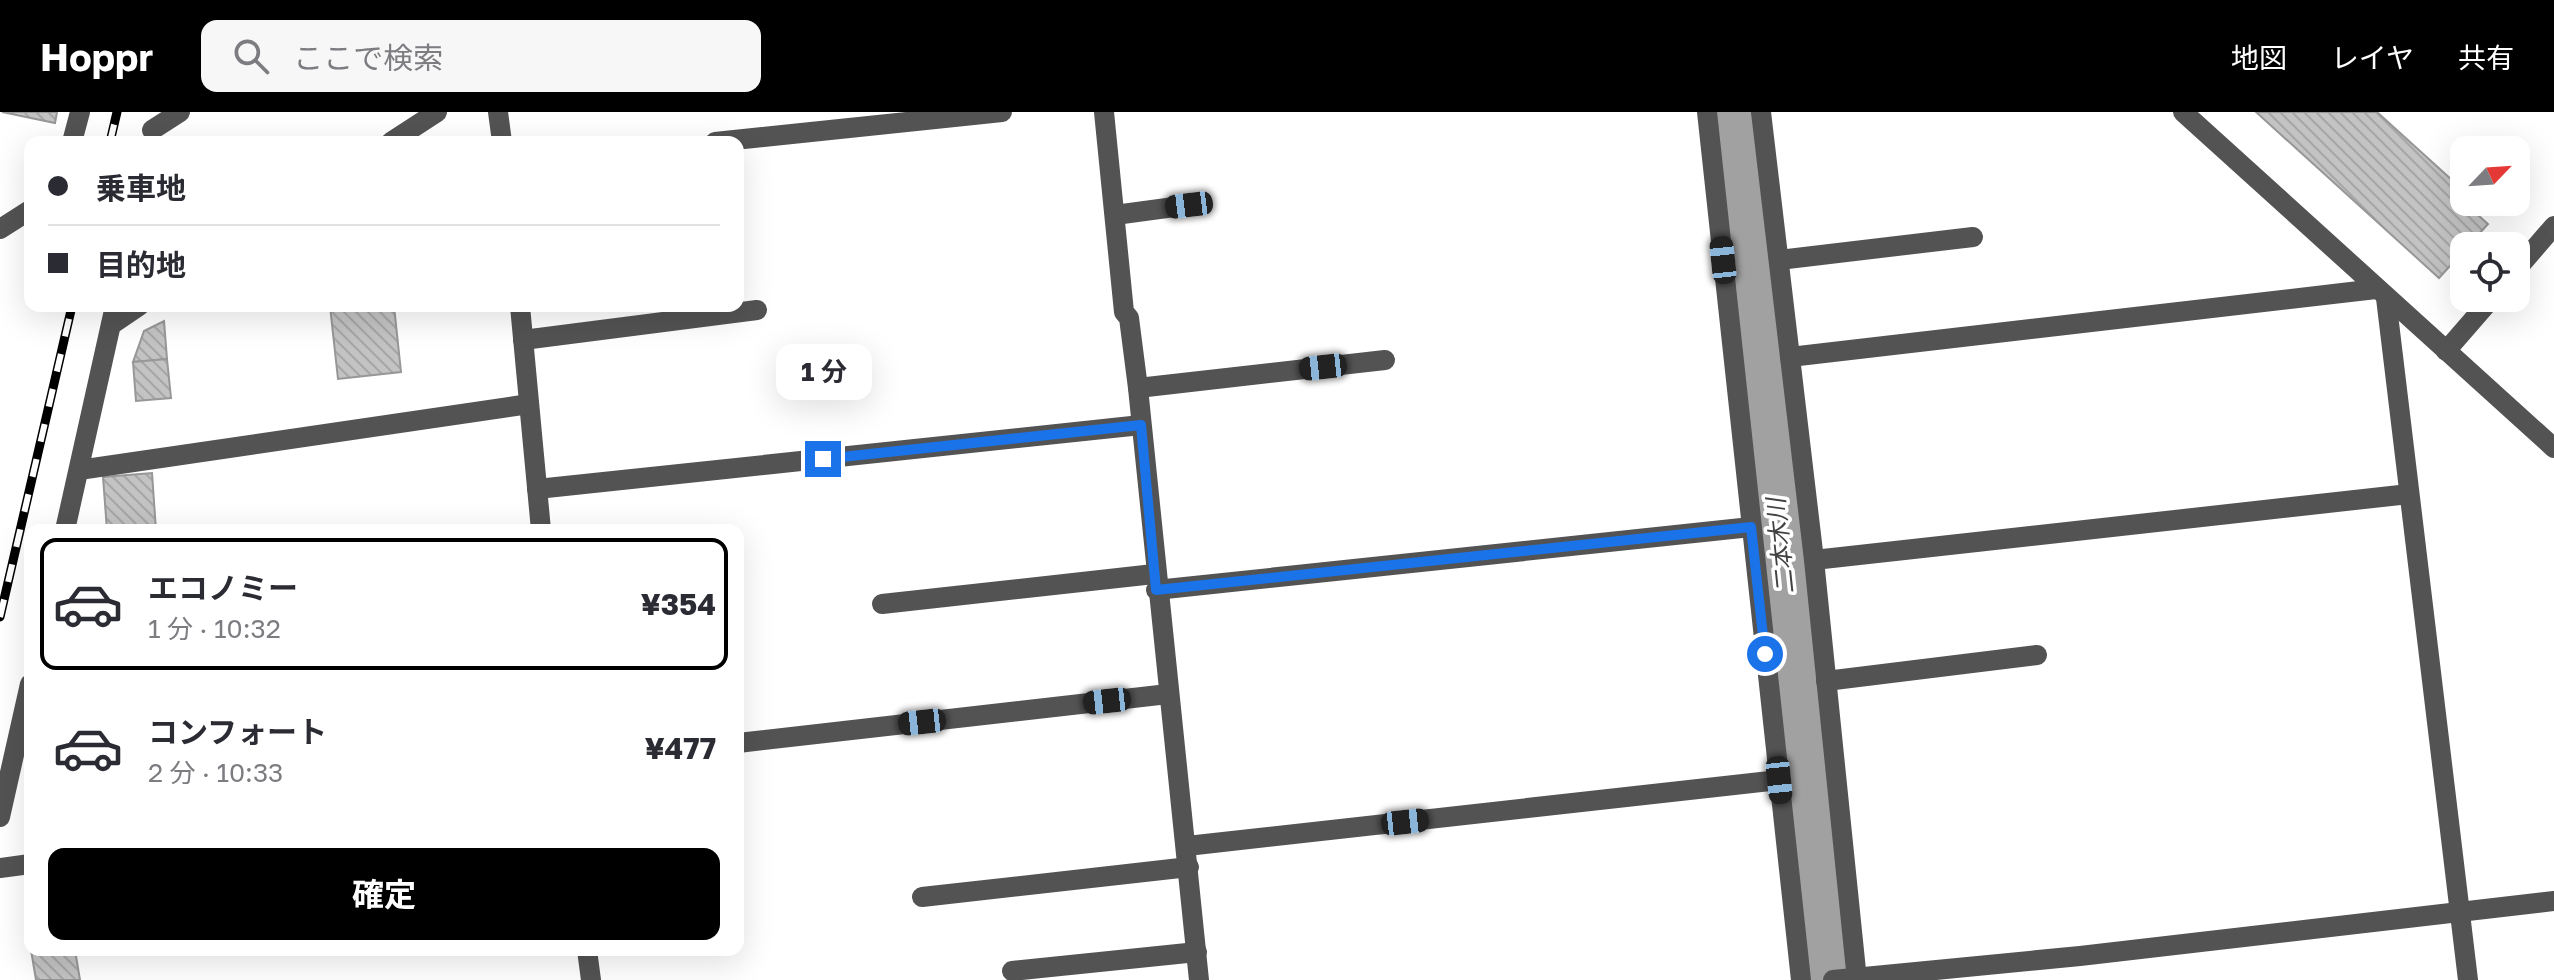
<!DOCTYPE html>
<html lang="ja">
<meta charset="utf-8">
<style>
body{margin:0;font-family:"Golos Text","Noto Sans JP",sans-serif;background:#f7f7f7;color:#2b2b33;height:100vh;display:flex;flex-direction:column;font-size:30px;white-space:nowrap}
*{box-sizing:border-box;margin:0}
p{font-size:26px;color:#7c7c81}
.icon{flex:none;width:44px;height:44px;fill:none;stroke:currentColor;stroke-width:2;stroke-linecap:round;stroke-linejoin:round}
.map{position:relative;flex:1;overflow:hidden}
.side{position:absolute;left:24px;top:412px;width:720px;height:432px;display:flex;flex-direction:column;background:#fff;border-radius:16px;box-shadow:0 8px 32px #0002}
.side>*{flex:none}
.top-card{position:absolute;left:24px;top:24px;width:720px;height:176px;border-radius:16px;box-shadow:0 8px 32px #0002;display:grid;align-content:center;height:176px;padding:0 24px;background:#fff}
.needle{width:52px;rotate:65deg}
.fabs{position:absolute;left:2450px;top:24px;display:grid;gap:16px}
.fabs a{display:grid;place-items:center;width:80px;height:80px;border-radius:16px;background:#fff;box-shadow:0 8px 32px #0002;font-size:40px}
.end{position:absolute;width:36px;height:36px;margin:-18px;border:10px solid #1a73e8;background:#fff;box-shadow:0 0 0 4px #fff}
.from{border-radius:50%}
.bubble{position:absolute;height:56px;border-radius:16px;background:#fff;box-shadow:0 8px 32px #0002;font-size:26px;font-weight:700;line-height:56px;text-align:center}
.car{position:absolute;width:24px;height:48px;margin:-24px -12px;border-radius:10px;box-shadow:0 0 6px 2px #0007;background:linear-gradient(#222 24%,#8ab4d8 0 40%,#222 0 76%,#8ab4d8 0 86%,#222 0)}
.top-card b{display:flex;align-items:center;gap:28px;height:76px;font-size:30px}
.top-card b+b{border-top:2px solid #e1e1e2}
.top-card i{width:20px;height:20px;background:#2b2b33}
ul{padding:14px 0 0;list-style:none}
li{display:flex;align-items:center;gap:24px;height:132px;margin:0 16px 12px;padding:0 8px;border:4px solid transparent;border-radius:16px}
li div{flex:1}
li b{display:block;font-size:30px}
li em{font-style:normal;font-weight:700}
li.selected{border-color:#000}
li>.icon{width:72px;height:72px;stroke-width:1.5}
.action{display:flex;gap:16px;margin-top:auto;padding:16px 24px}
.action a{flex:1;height:92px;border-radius:16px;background:#000;color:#fff;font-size:32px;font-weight:700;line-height:92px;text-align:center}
header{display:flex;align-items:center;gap:48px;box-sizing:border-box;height:112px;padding:0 40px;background:#000;color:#fff}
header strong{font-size:38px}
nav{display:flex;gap:44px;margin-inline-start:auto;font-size:28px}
.search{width:560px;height:72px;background:#f7f7f7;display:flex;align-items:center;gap:20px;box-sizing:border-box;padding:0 28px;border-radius:16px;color:#7c7c81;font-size:30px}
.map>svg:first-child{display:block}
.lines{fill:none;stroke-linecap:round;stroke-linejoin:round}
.river{stroke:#a1a1a1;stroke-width:68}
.building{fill:url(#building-back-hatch);stroke:#979797;stroke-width:2}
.minor{stroke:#535353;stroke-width:20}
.rail-casing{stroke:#000;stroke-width:9}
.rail{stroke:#fff;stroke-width:6;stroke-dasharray:18;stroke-linecap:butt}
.route{stroke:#1a73e8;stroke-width:10}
.labels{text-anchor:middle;stroke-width:7;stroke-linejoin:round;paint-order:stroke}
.water-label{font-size:24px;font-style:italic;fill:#424242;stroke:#fff}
</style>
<header>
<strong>Hoppr</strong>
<div class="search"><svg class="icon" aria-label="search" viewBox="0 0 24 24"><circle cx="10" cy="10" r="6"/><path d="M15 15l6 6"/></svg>ここで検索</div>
<nav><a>地図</a><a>レイヤ</a><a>共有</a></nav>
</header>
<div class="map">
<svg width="2554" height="868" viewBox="0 0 2554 868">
<defs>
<pattern id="building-back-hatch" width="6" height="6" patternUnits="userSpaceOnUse" patternTransform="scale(2)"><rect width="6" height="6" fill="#c3c3c3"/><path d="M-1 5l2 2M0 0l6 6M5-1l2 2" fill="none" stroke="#a6a6a6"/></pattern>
</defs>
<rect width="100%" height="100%" fill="#fff"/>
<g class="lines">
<polyline class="river" points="1735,0 1827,868"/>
</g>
<g class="building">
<polygon points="2,0 57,0 55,11"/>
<polygon points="2256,0 2377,0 2464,79 2459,86 2488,112 2439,166"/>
<polygon points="330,194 394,194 401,260 338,267"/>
<polygon points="164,209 167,247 133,250 144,219"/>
<polygon points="167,247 171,286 136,289 133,250"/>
<polygon points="152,361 156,418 107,418 103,365"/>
<polygon points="30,772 30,809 29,809 25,773"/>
<polygon points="31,838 75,838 80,868 36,868"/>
</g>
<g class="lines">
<g class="minor">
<polyline points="498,0 502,30"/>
<polyline points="1104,0 1124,200 1129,206 1138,276 1199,868"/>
<polyline points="1707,0 1801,868"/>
<polyline points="1761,0 1814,448 1857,868"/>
<polyline points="2183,0 2554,336"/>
<polyline points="152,18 180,0"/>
<polyline points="72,30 80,0"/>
<polyline points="391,30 437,0"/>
<polyline points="715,30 1002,0"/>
<polyline points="1115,103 1189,93"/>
<polyline points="0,117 30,98"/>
<polyline points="1779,148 1973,125"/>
<polyline points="2516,158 2554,114"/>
<polyline points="2386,186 2468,868"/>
<polyline points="520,194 541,418"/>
<polyline points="111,213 139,194"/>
<polyline points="523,228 757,198"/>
<polyline points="2446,239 2492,186"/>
<polyline points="1790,245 2376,177"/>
<polyline points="1138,276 1385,248"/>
<polyline points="79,358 529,292"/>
<polyline points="537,377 1141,313"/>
<polyline points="65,418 115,194"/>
<polyline points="1814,448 2409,382"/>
<polyline points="1156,478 1751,415"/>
<polyline points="882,492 1154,462"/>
<polyline points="1826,569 2037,543"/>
<polyline points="738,631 1168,582"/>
<polyline points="0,705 30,572"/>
<polyline points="1187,734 1779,668"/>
<polyline points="0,756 30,752"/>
<polyline points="922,785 1189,755"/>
<polyline points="587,838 591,868"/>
<polyline points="1012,859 1197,840"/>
<polyline points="1833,868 2080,844 2554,789"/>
</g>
<g class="rail-casing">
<g id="rail">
<polyline points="110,30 117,0"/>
<polyline points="0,505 72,194"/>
</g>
</g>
<use href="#rail" class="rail"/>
</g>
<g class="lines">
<polyline class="route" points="823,347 1141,313 1156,478 1751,415 1765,542"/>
</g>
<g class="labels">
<g class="water-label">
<text transform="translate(1781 434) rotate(-96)" y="8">二本木川</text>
</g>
</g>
</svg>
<div class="fabs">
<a><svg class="needle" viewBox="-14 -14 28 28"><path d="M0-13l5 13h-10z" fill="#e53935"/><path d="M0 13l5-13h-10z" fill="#7c7c81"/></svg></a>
<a><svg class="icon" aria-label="locate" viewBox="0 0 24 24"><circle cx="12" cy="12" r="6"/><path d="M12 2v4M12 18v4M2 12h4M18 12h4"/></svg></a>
</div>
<i class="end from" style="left:1765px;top:542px"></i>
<i class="end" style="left:823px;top:347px"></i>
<div class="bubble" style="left:776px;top:232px;width:96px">1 分</div>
<i class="car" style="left:1189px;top:93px;rotate:263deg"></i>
<i class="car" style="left:1723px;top:148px;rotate:354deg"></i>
<i class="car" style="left:1323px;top:255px;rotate:264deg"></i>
<i class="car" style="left:1107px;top:589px;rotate:264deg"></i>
<i class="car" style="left:922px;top:610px;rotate:264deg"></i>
<i class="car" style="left:1779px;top:668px;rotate:174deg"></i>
<i class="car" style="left:1405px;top:710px;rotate:84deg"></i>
<div class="top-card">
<b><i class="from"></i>乗車地</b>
<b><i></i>目的地</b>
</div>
<section class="side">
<ul>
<li class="selected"><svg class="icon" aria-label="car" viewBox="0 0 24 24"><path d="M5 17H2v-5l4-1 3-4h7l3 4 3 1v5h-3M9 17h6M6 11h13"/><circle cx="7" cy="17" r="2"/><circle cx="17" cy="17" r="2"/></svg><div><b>エコノミー</b><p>1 分 · 10:32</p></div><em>¥354</em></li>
<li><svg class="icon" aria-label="car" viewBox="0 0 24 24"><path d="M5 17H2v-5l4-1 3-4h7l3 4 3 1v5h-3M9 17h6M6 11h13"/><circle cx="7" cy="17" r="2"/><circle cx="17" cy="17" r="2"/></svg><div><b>コンフォート</b><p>2 分 · 10:33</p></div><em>¥477</em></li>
</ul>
<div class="action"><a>確定</a></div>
</section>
</div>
